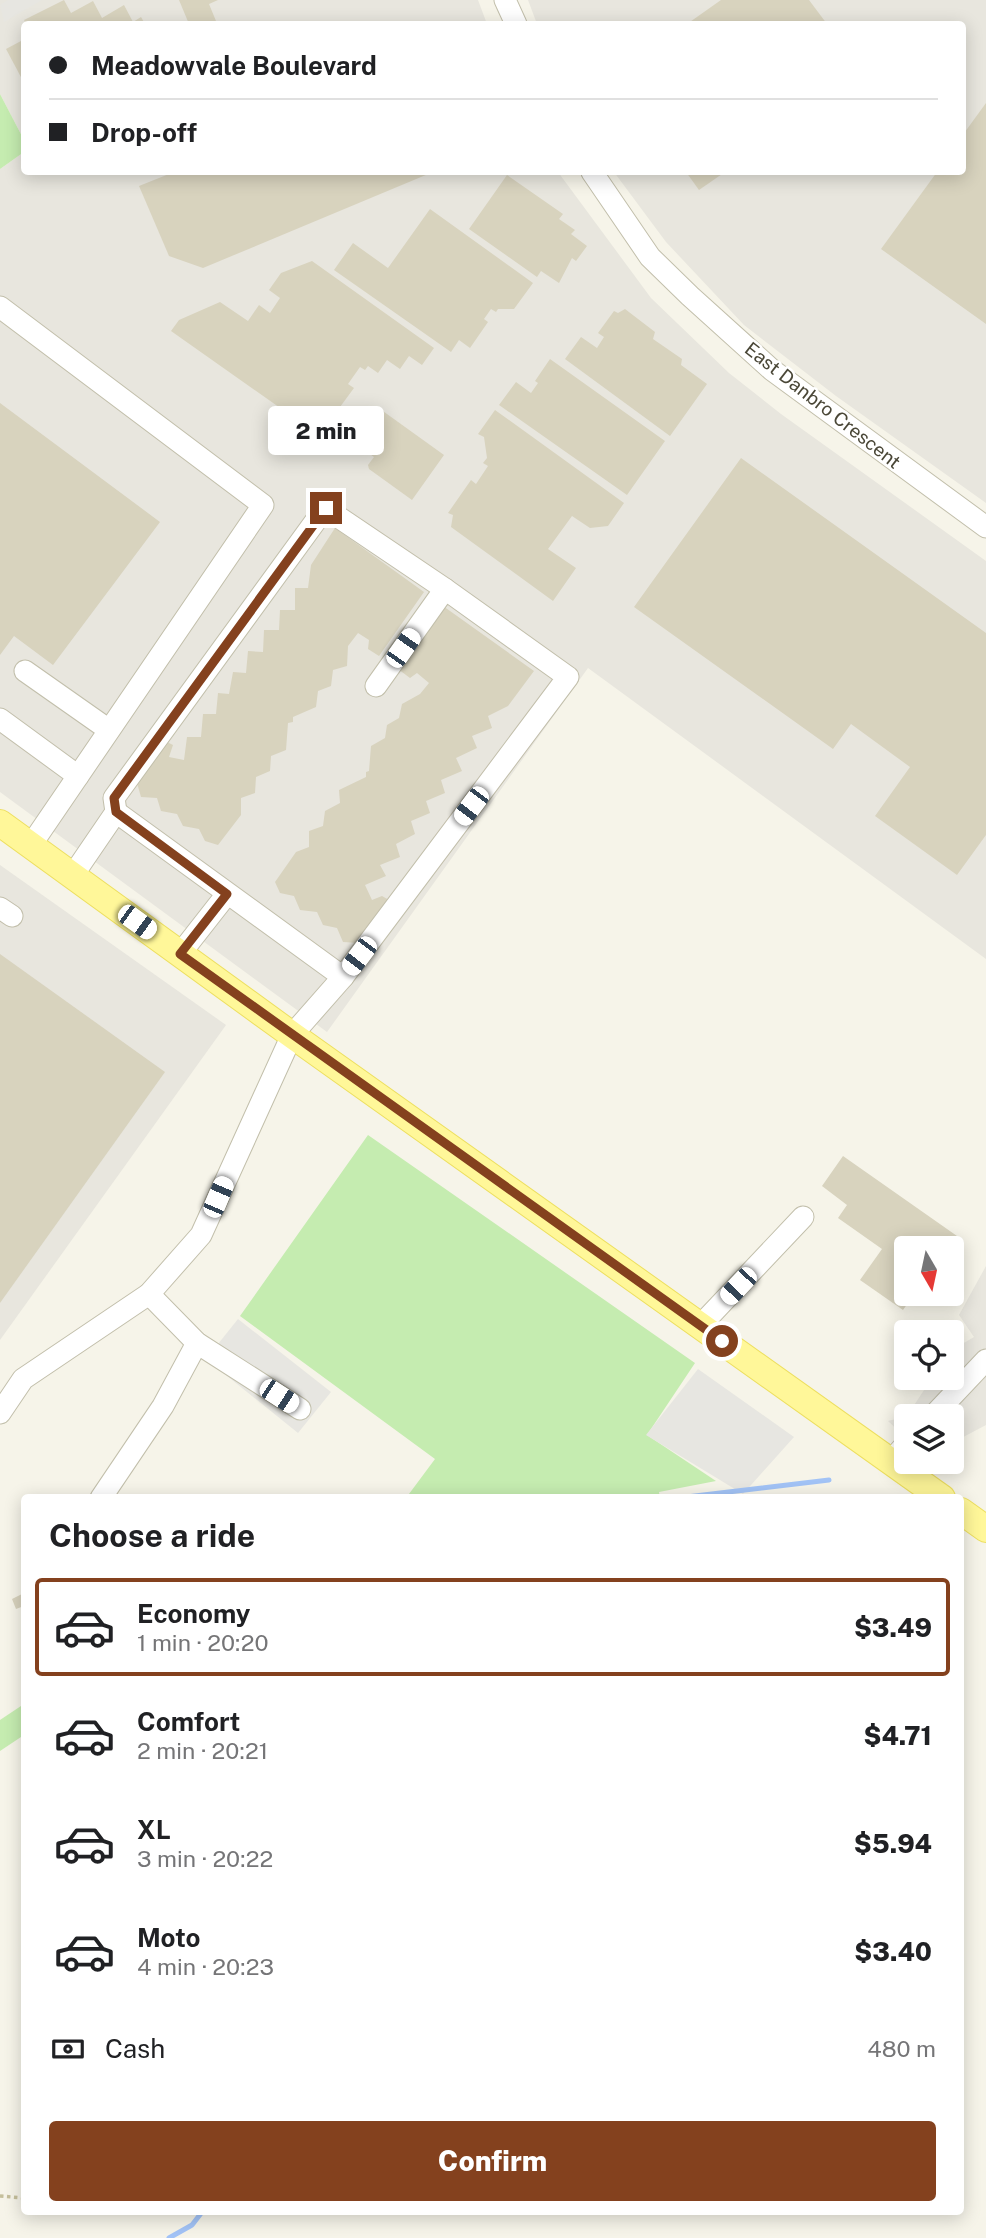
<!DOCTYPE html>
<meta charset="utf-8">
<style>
body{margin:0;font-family:"Public Sans",sans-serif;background:#f6f6f6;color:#202124;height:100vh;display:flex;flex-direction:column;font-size:26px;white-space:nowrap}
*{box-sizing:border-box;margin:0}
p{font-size:23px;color:#757577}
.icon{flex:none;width:38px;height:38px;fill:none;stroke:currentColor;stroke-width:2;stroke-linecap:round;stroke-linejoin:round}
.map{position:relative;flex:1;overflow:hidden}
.drawer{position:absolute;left:21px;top:1494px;width:943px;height:721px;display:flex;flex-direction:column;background:#fff;border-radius:7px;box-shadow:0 4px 18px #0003}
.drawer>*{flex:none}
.hud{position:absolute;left:21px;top:21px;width:945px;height:154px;border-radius:7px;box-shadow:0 4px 18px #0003;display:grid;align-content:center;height:154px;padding:0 28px;background:#fff}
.needle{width:46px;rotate:171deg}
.fabs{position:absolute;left:894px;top:1236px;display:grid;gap:14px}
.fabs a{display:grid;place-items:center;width:70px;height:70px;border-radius:7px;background:#fff;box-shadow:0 4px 18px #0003;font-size:35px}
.end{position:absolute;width:32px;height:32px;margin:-16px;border:9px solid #84411e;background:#fff;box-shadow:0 0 0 4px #fff}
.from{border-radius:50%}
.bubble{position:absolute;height:49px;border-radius:7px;background:#fff;box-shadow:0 4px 18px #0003;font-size:23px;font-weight:800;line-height:49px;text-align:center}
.car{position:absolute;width:21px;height:42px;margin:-21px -10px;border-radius:9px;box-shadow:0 0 5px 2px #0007;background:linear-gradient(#fff 24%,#345 0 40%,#fff 0 76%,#345 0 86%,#fff 0)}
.hud b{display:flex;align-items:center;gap:24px;height:66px;font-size:26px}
.hud b+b{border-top:2px solid #e0e0e0}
.hud i{width:18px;height:18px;background:#202124}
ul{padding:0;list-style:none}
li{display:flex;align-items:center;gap:21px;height:98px;margin:0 14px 10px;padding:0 14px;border:4px solid transparent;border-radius:7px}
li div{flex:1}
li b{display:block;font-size:26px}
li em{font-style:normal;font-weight:800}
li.current{border-color:#84411e}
li>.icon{width:63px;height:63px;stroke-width:1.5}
h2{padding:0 28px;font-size:32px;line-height:84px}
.pay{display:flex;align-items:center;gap:18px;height:77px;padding:0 28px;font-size:26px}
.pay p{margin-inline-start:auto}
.action{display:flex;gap:14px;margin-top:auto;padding:14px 28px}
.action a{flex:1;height:80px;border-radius:7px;background:#84411e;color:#fff;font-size:28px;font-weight:800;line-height:80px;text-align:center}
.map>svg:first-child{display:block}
.industrial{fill:#e8e6de}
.green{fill:#c5ecb0}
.parking{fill:#e7e6e1}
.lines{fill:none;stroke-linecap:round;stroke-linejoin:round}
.stream{stroke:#a2c3f6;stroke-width:5}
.building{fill:#d8d3be}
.minor-casing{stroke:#c2bfab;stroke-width:23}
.major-casing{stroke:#eddf60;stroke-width:28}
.path{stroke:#c5bf9b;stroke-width:3.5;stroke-dasharray:3.5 3.5;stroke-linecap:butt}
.minor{stroke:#fff;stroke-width:21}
.major{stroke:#fff799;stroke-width:26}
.route{stroke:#84411e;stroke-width:9}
.labels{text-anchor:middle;stroke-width:5;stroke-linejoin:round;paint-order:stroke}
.street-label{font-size:19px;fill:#4a4737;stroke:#fff}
</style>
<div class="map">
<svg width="986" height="2238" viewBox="0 0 986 2238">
<rect width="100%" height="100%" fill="#f6f4e9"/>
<g class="industrial">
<polygon points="0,0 478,0 487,24 24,24 24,140 0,94"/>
<polygon points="528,0 986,0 986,503 836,396 744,325 666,242 614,172 962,172 962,24 537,24"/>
<polygon points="24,152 24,172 558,172 651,298 729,373 781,414 986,561 986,959 588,668 327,1032 0,792 0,169"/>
<polygon points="0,865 226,1025 0,1340"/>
<polygon points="986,1266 986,1425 952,1443 952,1416 906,1416 906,1438 888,1421 907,1416 926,1387 929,1377 952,1377 952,1350 974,1337 959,1315"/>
</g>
<g class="green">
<polygon points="0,94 24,140 24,152 0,169"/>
<polygon points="368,1135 695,1363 647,1435 716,1481 659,1492 660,1498 406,1498 435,1459 240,1316"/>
<polygon points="24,1704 24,1735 0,1751 0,1720"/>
</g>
<g class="parking">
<polygon points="8,0 42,0 4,22 0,5"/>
<polygon points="238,1319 331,1392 298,1433 206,1359"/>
<polygon points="698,1369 794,1437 743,1494 646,1435"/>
</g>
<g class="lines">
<g class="stream">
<polyline points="678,1498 829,1480"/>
<polyline points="169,2238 192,2225 202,2212"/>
</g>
</g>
<g class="building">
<polygon points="64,0 71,13 93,1 102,18 124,5 133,22 141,17 145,24 26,24 24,20"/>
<polygon points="179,0 218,0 209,4 216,21 207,24 189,24"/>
<polygon points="721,0 809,0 827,24 687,24"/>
<polygon points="21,41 24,48 24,77 22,79 6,49"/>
<polygon points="986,103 986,324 881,249 937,172 962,172 962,136"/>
<polygon points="174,172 433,172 203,268 169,256 139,186"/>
<polygon points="686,172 725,172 699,190"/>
<polygon points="507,175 563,214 559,219 575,230 571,234 587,246 576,261 572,258 559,283 541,271 537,277 469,229"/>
<polygon points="430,209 533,283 514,309 498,309 496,312 491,309 484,319 488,322 470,348 459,340 451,352 334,270 353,243 388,268"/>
<polygon points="312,261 434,348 422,365 409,356 400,369 387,360 378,373 368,366 365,370 360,367 348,384 354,388 326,426 317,419 310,429 171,331 179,320 220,302 248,321 259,305 270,313 280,298 269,290 281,273"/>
<polygon points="625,309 655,332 653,339 682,359 681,365 707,384 670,436 565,359 581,337 597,348 604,337 598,333 614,311 618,313"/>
<polygon points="550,359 665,441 627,495 499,405 516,382 531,393 538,383 535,381"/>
<polygon points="0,403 160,522 53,665 14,636 0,655"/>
<polygon points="380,409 444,455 412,500 369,469 368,465 374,457 355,443"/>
<polygon points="495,410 624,503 608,526 590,528 572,516 548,549 576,568 553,601 451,527 453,515 448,513 471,480 476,484 488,466 483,463 487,458 484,437 478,434"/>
<polygon points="741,458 986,633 986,835 957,875 875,816 910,767 851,724 833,749 634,607"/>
<polygon points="335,528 424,592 379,656 368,649 369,640 358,633 348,646 347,666 333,670 331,686 318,691 316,707 293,717 293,722 288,723 286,750 271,756 270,771 256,777 255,793 241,798 241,815 218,845 205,841 199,829 183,826 177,814 161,811 157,798 141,797 137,783 165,741 173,745 169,757 184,760 187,737 201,737 203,714 216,714 218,693 229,694 233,672 246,673 248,651 263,652 264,630 279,630 280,610 295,610 295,588 308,588 311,565"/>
<polygon points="443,606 534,671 508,706 488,716 492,728 472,736 477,748 456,758 462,771 441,780 445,793 426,801 430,813 411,821 415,834 396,844 400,857 380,865 386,876 365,885 372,900 382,896 389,900 359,943 343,942 337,928 323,925 317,912 300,910 294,896 280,893 275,882 296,852 309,847 309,831 323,826 325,811 340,803 339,790 366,777 366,772 369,771 371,746 385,738 387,725 399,718 402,704 420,694 429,683 417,673 410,678 398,669"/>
<polygon points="0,954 165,1072 0,1303"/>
<polygon points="843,1156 957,1236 948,1248 906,1248 906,1293 915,1293 903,1310 860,1280 882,1249 838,1218 847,1205 822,1186"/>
<polygon points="24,1593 24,1606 16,1609 12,1599"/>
</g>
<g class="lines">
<g class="minor-casing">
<g id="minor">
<polyline points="505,0 516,24"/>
<polyline points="592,172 650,257 690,296 772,370 986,527"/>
<polyline points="0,307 263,505 31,845"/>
<polyline points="25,671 109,730"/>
<polyline points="0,719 78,776"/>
<polyline points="116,812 114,798 325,508 445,589"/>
<polyline points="73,875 116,812 343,977"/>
<polyline points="0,908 12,916"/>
<polyline points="180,954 227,894"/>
<polyline points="149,1294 197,1343 300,1409"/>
<polyline points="700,1326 803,1217"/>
<polyline points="0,1413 23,1379 149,1294 201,1235 292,1035 343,977 568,677 445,589 376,686"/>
<polyline points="933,1416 986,1360"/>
<polyline points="891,1461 906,1444"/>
<polyline points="101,1498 163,1406 197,1343"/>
</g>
</g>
<g class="major-casing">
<g id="major">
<polyline points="0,823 292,1035 942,1498"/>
<polyline points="961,1511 986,1529"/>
</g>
</g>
<polyline class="path" points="0,2196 24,2198"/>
<use href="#minor" class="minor"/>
<use href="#major" class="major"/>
</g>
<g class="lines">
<polyline class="route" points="326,508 114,798 116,812 227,894 180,954 722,1341"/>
</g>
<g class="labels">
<g class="street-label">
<text transform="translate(823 405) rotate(38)" y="7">East Danbro Crescent</text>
</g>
</g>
</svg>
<div class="fabs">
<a><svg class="needle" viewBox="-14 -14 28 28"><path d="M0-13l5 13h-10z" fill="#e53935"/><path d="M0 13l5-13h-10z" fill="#757577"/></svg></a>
<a><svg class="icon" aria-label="locate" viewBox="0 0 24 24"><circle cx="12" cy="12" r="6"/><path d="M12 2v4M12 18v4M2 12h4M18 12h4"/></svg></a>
<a><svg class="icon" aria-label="layers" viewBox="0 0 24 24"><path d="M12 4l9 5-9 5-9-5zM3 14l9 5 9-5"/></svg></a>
</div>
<i class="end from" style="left:722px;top:1341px"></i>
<i class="end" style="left:326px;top:508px"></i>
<div class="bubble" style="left:268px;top:406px;width:116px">2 min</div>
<i class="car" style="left:403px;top:648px;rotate:35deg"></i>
<i class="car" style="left:471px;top:806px;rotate:217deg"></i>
<i class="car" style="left:137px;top:922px;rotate:126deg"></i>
<i class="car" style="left:359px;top:956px;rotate:217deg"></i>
<i class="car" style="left:218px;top:1197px;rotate:23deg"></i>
<i class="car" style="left:738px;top:1286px;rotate:223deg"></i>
<i class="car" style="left:279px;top:1396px;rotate:123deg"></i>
<div class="hud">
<b><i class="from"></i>Meadowvale Boulevard</b>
<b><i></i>Drop-off</b>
</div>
<section class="drawer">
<h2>Choose a ride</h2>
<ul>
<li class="current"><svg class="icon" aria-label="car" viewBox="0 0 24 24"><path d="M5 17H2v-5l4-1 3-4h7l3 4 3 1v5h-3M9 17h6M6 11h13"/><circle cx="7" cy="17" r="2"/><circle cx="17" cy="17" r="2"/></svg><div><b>Economy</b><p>1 min · 20:20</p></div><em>$3.49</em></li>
<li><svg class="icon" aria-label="car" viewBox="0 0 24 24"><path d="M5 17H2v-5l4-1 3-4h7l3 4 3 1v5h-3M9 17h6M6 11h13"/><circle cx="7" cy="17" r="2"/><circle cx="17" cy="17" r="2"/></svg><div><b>Comfort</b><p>2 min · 20:21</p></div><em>$4.71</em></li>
<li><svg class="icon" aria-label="car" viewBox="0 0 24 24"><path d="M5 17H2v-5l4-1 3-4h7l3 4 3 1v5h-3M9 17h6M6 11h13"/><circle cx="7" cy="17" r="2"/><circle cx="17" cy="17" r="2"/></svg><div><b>XL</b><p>3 min · 20:22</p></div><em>$5.94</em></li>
<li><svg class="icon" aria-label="car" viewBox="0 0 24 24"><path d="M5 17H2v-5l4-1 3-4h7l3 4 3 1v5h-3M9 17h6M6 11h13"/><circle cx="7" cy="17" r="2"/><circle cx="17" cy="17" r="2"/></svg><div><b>Moto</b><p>4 min · 20:23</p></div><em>$3.40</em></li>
</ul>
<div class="pay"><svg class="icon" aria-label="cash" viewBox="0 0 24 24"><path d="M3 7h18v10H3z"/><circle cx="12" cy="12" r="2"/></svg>Cash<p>480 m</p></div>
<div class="action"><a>Confirm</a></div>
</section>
</div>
